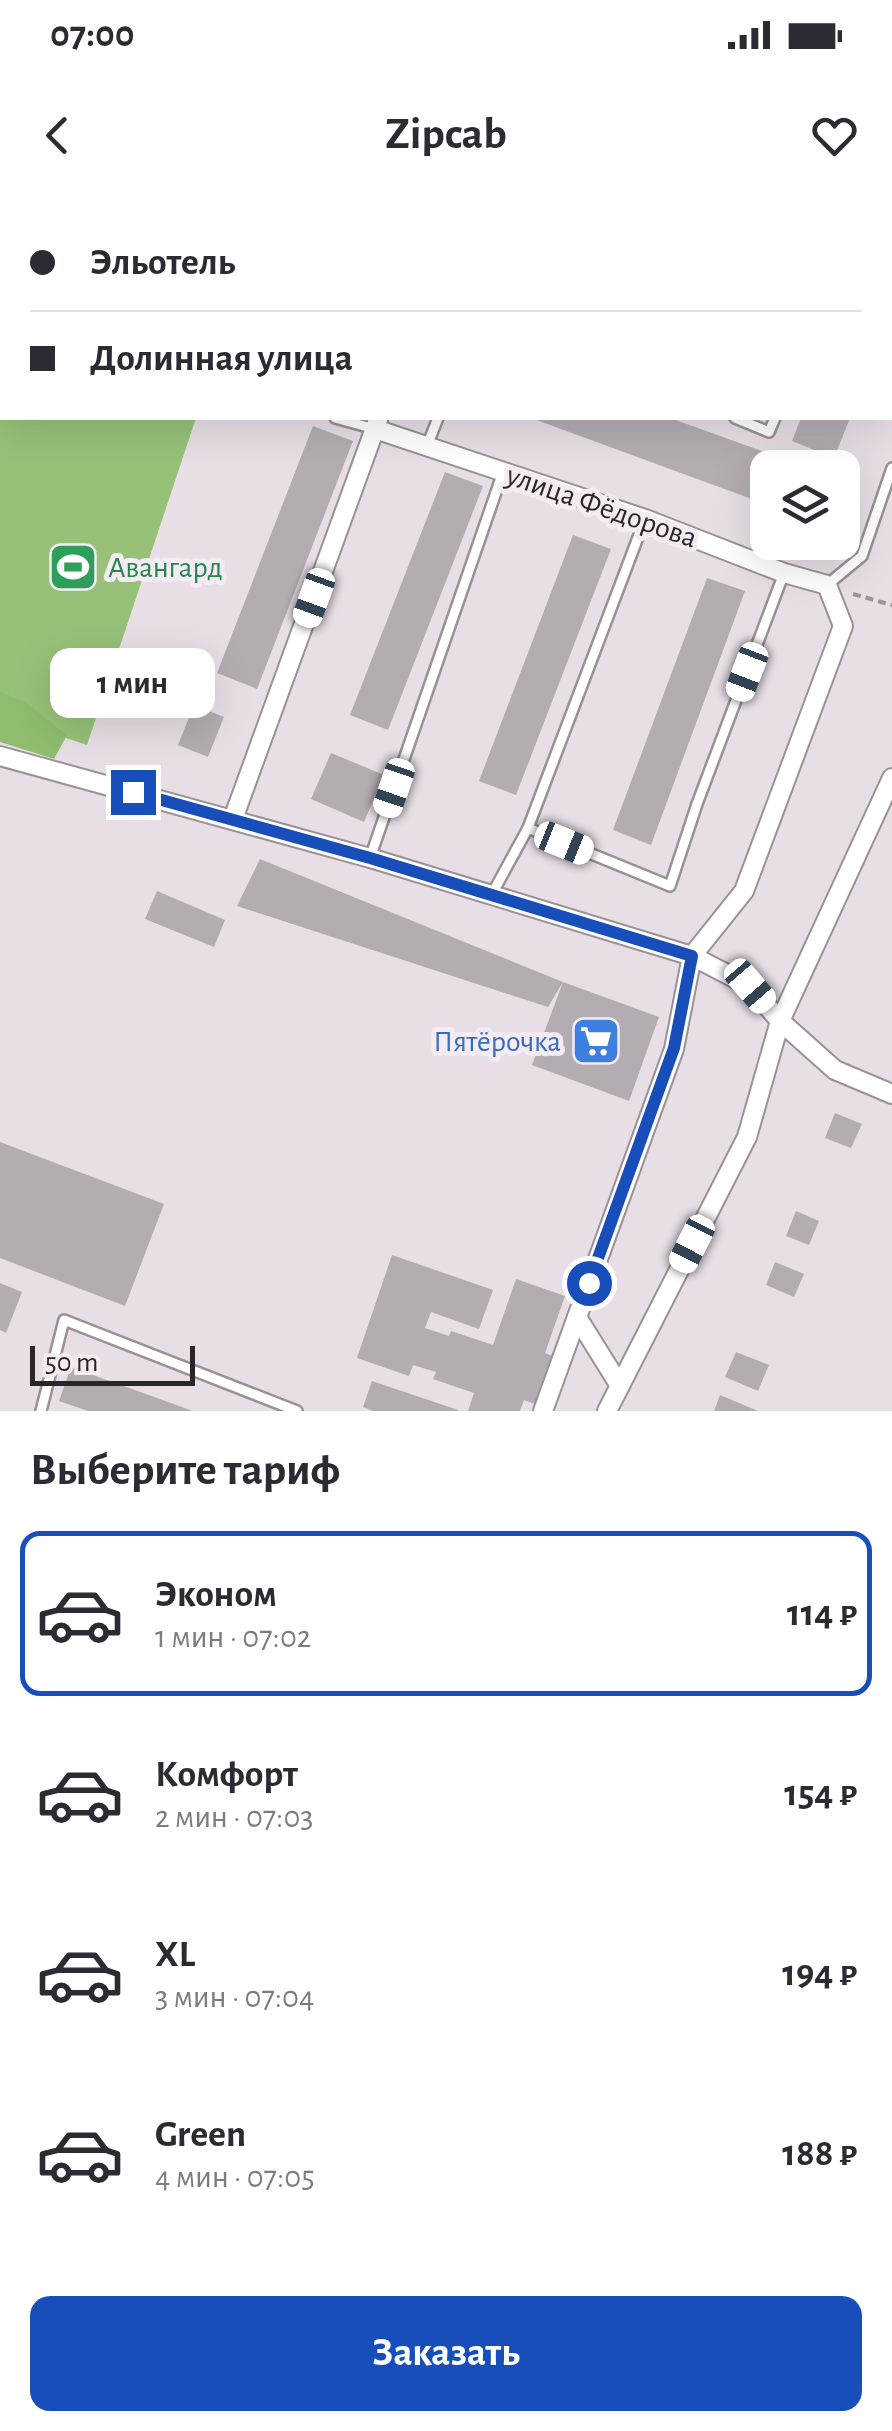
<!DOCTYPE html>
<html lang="ru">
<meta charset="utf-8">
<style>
body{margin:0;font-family:"Alegreya Sans",sans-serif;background:#f7f7f7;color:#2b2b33;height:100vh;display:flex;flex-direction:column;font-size:38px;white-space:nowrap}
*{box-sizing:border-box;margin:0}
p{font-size:32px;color:#7c7c81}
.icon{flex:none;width:55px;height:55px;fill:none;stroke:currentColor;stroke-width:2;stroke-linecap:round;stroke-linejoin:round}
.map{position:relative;height:1211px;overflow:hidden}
.drawer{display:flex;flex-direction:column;background:#fff;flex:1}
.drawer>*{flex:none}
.top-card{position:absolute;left:0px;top:0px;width:892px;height:220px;box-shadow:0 10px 40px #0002;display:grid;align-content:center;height:220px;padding:0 30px;background:#fff}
.buttons{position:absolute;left:750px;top:250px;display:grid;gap:20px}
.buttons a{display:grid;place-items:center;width:110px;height:110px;border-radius:20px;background:#fff;box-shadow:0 10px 40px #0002;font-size:50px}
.scale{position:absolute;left:30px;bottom:25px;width:165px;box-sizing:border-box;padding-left:10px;border:5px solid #292528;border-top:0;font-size:28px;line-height:35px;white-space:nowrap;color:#292528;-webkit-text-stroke:8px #f4ebf3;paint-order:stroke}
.end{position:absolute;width:45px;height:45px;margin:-22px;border:12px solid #184eba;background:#fff;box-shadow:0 0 0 5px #fff}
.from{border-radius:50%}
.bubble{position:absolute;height:70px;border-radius:20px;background:#fff;box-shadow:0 10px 40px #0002;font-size:32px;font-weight:700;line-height:70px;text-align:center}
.car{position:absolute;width:30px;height:60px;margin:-30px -15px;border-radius:12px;box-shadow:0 0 8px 2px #0007;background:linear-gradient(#fff 24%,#345 0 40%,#fff 0 76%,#345 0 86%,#fff 0)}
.top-card b{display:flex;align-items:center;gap:35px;height:95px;font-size:38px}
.top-card b+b{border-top:2px solid #e1e1e2}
.top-card i{width:25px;height:25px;background:#2b2b33}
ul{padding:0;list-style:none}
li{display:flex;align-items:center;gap:30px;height:165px;margin:0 20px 15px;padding:0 10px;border:5px solid transparent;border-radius:20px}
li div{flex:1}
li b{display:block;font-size:38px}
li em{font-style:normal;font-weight:700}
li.on{border-color:#184eba}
li>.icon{width:90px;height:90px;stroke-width:1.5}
h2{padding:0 30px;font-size:45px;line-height:120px}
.cta{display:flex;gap:20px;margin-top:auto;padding:20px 30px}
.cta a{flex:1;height:115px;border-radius:20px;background:#184eba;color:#fff;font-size:40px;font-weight:700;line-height:115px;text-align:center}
.status{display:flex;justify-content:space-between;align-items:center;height:70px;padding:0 50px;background:#fff;direction:ltr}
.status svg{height:28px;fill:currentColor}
header{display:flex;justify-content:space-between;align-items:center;height:130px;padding:0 30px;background:#fff;font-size:45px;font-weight:700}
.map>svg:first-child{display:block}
.green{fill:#97c179}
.forest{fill:#8fbc6e}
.building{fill:#b4acb3}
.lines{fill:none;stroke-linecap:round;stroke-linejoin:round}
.service-casing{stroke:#999198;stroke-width:14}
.minor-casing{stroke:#999198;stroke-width:22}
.path{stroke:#9b949a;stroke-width:4;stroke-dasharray:8 5;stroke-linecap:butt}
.service{stroke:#fff;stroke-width:9}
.minor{stroke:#fff;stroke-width:18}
.route{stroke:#184eba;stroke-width:12}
.labels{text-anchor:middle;stroke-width:10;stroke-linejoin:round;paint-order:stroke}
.street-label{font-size:30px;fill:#292528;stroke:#f4ebf3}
.leisure-label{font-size:30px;fill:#27864d;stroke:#f4ebf3;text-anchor:start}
.shop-label{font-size:30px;fill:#366cbe;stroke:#f4ebf3;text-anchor:end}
</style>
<div class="status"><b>07:00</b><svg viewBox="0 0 49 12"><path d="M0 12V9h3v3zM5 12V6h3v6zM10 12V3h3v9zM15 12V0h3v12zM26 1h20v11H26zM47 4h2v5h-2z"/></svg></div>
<header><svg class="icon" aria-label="back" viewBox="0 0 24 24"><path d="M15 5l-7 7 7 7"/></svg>Zipcab<svg class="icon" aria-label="heart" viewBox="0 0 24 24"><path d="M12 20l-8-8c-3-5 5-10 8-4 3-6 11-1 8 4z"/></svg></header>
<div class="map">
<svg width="892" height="1211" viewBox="0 0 892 1211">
<rect width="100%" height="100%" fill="#e7dee6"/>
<polygon class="green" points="0,0 269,0 2,2 2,218 196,218 87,545 0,516"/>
<polygon class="forest" points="0,492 25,502 67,535 54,559 0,542"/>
<g class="building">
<polygon points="531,218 670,218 787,260 784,268 768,268 768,305"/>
<polygon points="801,218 850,218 834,258 792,241"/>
<polygon points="313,226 353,241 257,489 217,473"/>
<polygon points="445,272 483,286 388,530 350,515"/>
<polygon points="573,335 611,349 516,595 479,581"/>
<polygon points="707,378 745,391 651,645 613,630"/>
<polygon points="194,505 224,517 208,557 178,545"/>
<polygon points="331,553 384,575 364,622 311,599"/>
<polygon points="260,659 563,782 659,817 629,901 532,865 563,782 548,807 237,706"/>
<polygon points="157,691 225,720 214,747 145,719"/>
<polygon points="835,913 862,924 851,948 825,938"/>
<polygon points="0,942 164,1004 125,1106 0,1058"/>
<polygon points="796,1011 819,1021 809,1045 786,1036"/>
<polygon points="392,1055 493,1090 479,1129 431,1112 425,1128 449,1136 451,1131 493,1145 516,1079 565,1096 545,1153 552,1156 535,1204 524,1200 520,1211 468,1211 474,1193 433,1179 436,1172 413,1165 409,1176 357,1158"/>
<polygon points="775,1062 804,1074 794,1097 766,1085"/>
<polygon points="0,1083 22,1092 6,1133 0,1130"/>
<polygon points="736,1152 769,1165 758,1191 725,1177"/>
<polygon points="71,1167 193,1211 88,1211 59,1201"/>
<polygon points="372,1181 458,1210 458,1211 373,1211 363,1207"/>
<polygon points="720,1195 758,1211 714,1211"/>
</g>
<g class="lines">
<g class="service-casing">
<g id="service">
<polyline points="593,0 599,2"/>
<polyline points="328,2 329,0"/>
<polyline points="563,2 564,0"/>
<polyline points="335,218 375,229"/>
<polyline points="735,218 769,232 775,218"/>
<polyline points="427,246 438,218"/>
<polyline points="827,385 862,356 892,268"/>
<polyline points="528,628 670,686 697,604 784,373"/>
<polyline points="370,658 503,272"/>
<polyline points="492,694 528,628 645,319"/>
<polyline points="41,1211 64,1120 297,1211"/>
</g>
</g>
<g class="minor-casing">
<g id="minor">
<polyline points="460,2 461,0"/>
<polyline points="375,229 645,319 784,373 827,385 843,426 744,691 692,756 674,849 543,1211"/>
<polyline points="0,556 370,658 692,756 750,786 780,821 835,870 892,894"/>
<polyline points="233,619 378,220"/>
<polyline points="577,1117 620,1186"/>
<polyline points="607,1211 747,937 780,821 892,578"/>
</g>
</g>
<polyline class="path" points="853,394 892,405"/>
<use href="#service" class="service"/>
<use href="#minor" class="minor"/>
</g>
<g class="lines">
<polyline class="route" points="133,592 370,658 692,756 674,848 589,1083"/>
</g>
<defs>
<g id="stadium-square" transform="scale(2.5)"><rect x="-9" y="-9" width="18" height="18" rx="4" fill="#2e9e5b" stroke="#f4ebf3"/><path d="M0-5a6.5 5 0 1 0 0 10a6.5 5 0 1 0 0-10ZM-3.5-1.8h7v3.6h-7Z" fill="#fff"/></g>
<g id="supermarket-square" transform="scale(2.5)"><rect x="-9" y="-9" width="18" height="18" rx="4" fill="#3f7fe0" stroke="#f4ebf3"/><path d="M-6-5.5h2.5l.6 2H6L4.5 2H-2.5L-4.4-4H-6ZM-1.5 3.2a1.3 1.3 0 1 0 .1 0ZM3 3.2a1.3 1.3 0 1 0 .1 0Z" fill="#fff"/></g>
</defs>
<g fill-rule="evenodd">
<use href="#stadium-square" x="73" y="367"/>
<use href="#supermarket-square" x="596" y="841"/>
</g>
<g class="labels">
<g class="street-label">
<text transform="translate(602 306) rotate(19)" y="10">улица Фёдорова</text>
</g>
<g class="leisure-label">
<text x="108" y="377">Авангард</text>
</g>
<g class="shop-label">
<text x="561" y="851">Пятёрочка</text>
</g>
</g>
</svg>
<div class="buttons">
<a><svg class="icon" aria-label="layers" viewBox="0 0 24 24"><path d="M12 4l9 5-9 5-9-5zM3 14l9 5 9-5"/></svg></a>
</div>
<div class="scale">50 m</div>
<i class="end from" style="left:589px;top:1083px"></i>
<i class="end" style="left:133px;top:592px"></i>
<div class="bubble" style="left:50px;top:448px;width:165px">1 мин</div>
<i class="car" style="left:314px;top:398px;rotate:200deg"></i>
<i class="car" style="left:747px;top:472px;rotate:201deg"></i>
<i class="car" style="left:394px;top:588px;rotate:199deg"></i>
<i class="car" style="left:564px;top:643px;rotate:112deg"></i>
<i class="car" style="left:750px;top:786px;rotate:139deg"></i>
<i class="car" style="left:692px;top:1044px;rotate:207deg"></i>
<div class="top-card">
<b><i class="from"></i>Эльотель</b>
<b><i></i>Долинная улица</b>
</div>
</div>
<section class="drawer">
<h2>Выберите тариф</h2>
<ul>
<li class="on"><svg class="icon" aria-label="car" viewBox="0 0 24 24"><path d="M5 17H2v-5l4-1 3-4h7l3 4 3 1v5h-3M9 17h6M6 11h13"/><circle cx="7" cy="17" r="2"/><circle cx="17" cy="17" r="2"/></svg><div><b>Эконом</b><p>1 мин · 07:02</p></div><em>114 ₽</em></li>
<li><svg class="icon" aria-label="car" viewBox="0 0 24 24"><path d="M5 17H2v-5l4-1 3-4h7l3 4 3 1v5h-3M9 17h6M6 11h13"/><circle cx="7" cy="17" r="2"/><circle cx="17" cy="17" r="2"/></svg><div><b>Комфорт</b><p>2 мин · 07:03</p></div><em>154 ₽</em></li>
<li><svg class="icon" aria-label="car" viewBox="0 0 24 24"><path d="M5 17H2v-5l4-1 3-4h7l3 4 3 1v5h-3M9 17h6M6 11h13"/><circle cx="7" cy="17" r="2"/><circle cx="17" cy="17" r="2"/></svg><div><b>XL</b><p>3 мин · 07:04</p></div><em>194 ₽</em></li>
<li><svg class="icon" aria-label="car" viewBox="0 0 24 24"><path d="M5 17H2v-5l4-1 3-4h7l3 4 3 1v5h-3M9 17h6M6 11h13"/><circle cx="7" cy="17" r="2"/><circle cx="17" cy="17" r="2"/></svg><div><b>Green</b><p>4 мин · 07:05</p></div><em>188 ₽</em></li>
</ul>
<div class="cta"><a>Заказать</a></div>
</section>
